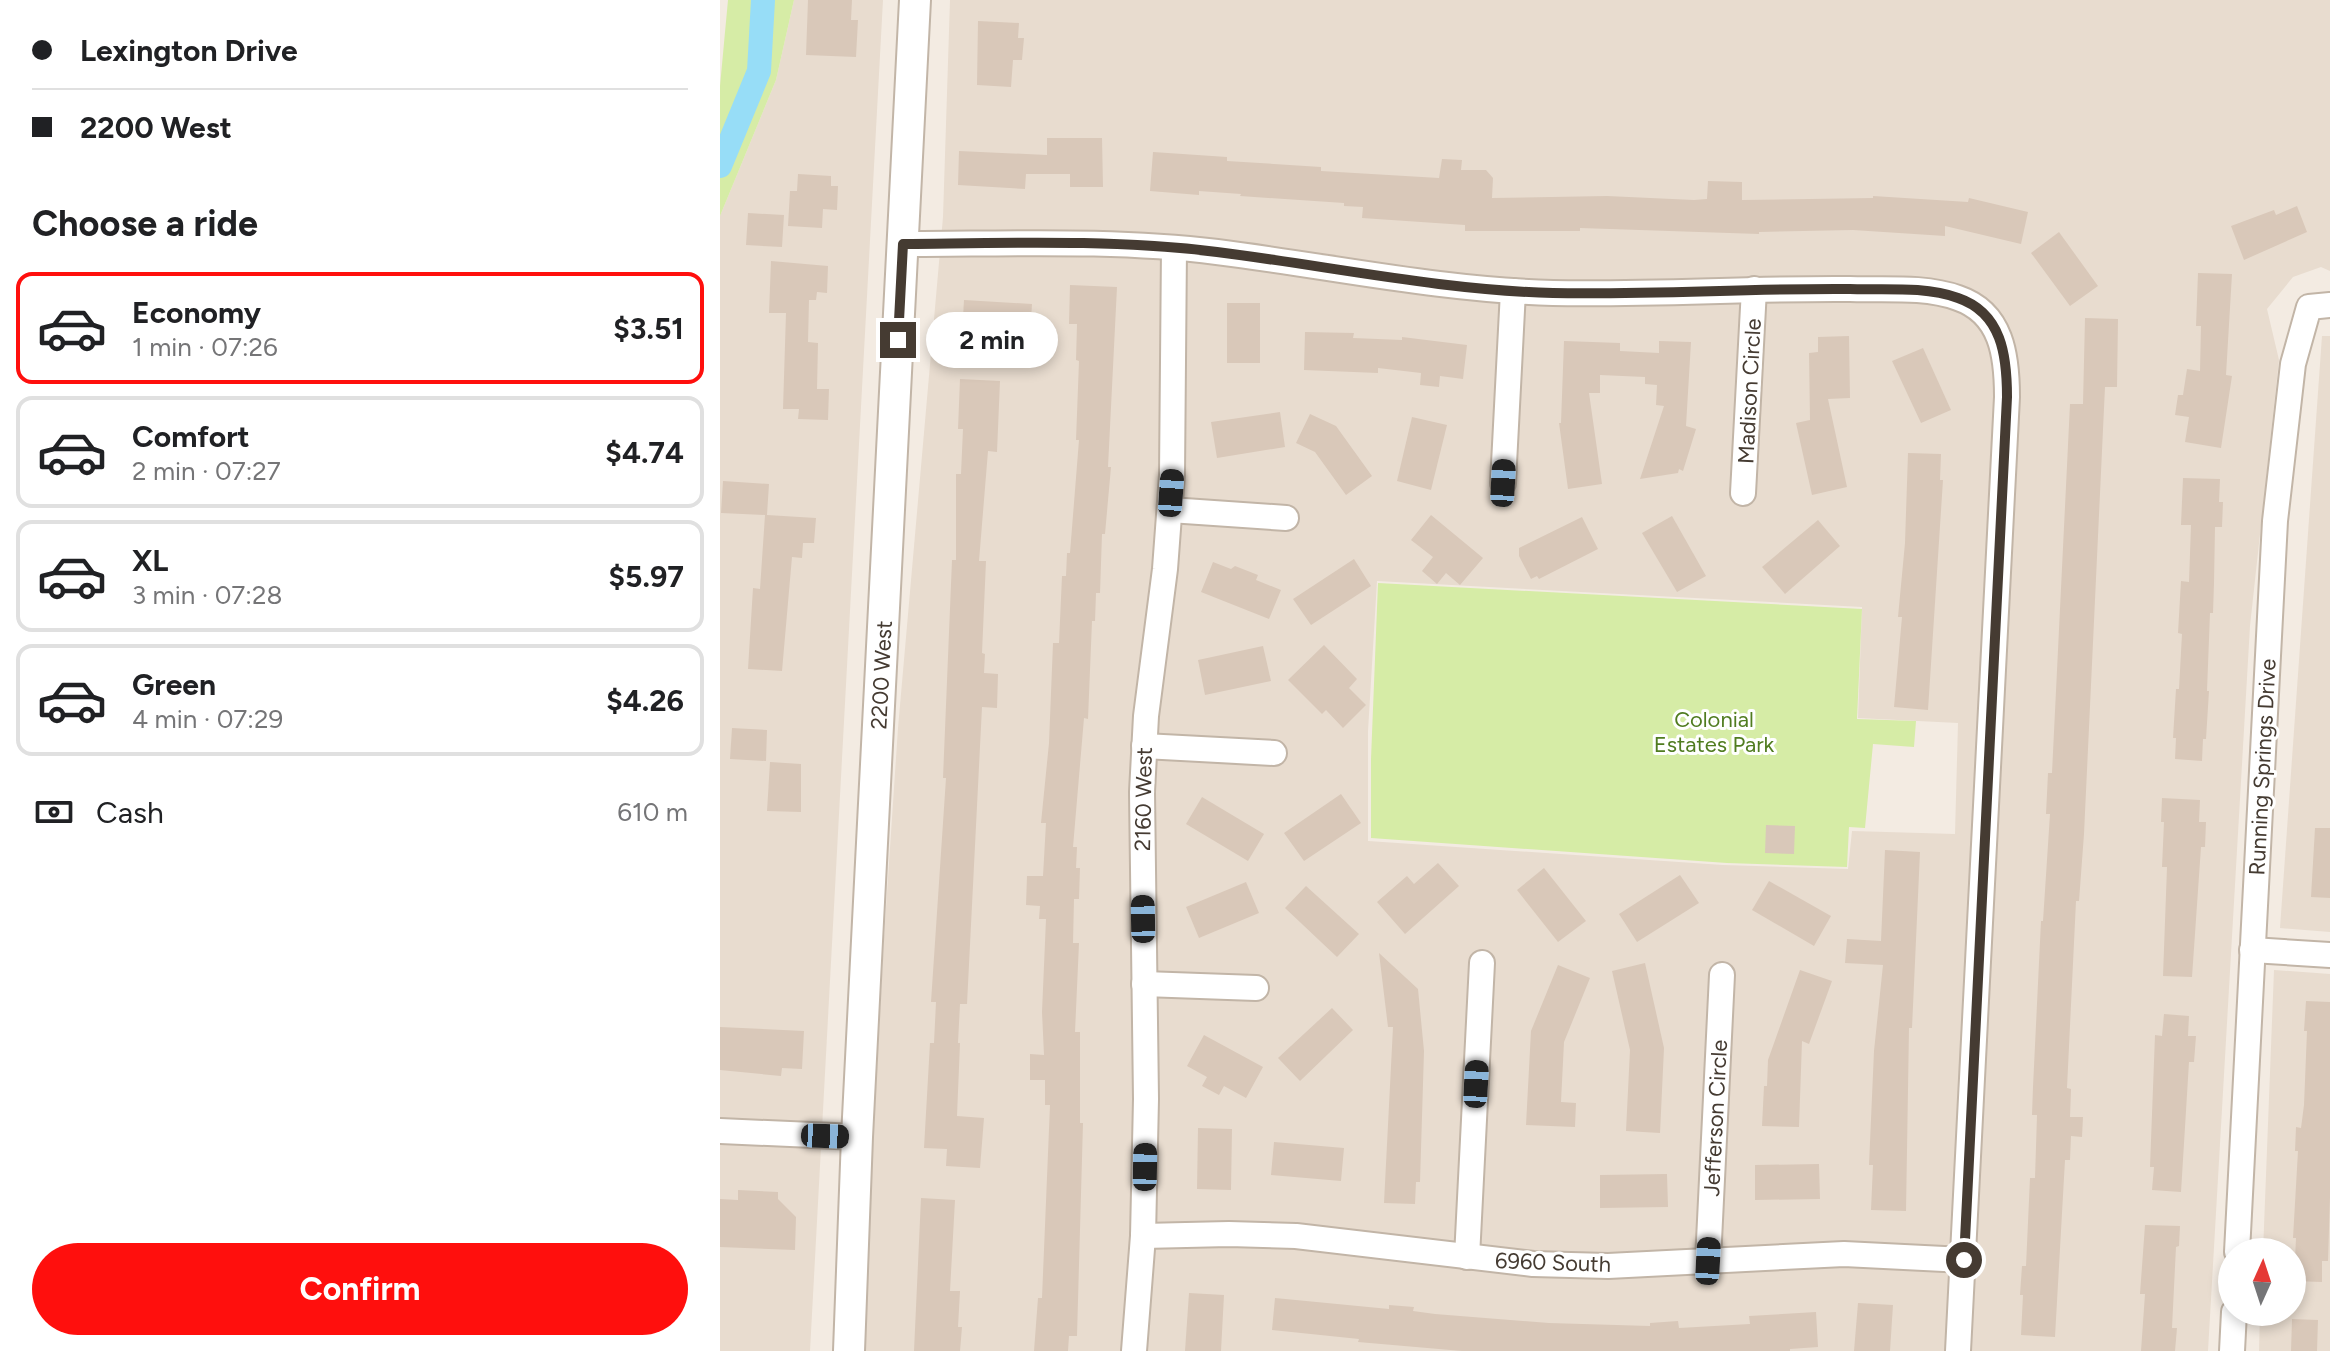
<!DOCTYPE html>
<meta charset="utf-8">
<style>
body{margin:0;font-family:Figtree,sans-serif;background:#f2f2f2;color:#202124;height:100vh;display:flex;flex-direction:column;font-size:30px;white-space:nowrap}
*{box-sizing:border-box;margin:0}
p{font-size:26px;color:#757577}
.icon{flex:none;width:44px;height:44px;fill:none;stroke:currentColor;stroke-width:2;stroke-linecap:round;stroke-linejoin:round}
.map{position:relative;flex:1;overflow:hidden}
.sheet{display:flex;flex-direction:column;background:#fff;width:720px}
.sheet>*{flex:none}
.top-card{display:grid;align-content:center;height:176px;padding:0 32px;background:#fff}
.needle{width:52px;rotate:3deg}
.controls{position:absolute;left:1498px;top:1238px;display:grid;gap:16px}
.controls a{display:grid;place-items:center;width:88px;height:88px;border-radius:50%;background:#fff;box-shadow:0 4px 12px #0003;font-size:40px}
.end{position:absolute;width:36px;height:36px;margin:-18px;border:10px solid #453b32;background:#fff;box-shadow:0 0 0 4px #fff}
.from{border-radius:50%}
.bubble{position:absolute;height:56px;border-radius:28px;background:#fff;box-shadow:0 4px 12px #0003;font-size:26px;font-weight:700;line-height:56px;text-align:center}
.car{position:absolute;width:24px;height:48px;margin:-24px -12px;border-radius:10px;box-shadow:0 0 6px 2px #0007;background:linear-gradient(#222 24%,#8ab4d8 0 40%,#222 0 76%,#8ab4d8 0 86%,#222 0)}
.top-card b{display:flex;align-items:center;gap:28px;height:76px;font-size:30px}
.top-card b+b{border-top:2px solid #e0e0e0}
.top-card i{width:20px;height:20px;background:#202124}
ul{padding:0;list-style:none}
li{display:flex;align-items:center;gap:24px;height:112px;margin:0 16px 12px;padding:0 16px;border:4px solid #e0e0e0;border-radius:16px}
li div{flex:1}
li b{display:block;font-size:30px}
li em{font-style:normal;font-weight:700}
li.on{border-color:#ff0f0d}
li>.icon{width:72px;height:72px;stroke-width:1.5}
h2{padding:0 32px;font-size:36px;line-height:96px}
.pay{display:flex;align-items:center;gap:20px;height:88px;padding:0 32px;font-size:30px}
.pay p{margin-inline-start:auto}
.action{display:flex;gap:16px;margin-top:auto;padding:16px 32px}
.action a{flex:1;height:92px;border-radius:48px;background:#ff0f0d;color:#fff;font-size:32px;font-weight:700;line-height:92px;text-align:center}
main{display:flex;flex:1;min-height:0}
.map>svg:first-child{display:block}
.residential{fill:#e8dccf;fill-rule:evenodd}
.green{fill:#d6eca6}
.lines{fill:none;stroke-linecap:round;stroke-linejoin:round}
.canal{stroke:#97ddf7;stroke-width:24}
.building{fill:#d9c8b9}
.minor-casing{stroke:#c2b5a7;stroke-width:28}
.tertiary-casing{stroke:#c2b5a7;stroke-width:34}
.minor{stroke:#fff;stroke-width:24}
.tertiary{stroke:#fff;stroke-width:30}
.route{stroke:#453b32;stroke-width:10}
.labels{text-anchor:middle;stroke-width:6;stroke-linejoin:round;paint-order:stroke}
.street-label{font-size:22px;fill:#453b32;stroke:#fff}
.park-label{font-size:22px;fill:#507c20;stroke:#fff}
</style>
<main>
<section class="sheet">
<div class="top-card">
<b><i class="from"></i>Lexington Drive</b>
<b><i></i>2200 West</b>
</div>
<h2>Choose a ride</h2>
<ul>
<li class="on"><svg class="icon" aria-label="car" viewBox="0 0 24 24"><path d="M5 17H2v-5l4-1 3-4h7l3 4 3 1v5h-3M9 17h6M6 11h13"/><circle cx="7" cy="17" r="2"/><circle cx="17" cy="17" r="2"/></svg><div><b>Economy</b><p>1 min · 07:26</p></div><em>$3.51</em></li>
<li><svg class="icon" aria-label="car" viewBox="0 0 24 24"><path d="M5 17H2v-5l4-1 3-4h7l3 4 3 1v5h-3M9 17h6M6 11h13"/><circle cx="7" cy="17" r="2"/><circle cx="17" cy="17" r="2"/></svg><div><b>Comfort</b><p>2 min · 07:27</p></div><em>$4.74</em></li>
<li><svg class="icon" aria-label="car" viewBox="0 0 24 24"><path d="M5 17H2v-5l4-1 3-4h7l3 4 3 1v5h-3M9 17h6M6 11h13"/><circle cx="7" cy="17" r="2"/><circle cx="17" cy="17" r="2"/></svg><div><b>XL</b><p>3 min · 07:28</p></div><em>$5.97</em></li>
<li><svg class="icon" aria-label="car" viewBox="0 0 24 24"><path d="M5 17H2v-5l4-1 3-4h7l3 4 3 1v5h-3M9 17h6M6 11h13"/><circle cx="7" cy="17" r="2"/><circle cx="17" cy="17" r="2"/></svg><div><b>Green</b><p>4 min · 07:29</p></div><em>$4.26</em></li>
</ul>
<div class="pay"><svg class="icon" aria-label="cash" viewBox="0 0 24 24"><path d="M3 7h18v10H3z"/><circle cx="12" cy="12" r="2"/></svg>Cash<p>610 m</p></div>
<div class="action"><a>Confirm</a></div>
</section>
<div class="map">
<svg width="1610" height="1351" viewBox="0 0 1610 1351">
<rect width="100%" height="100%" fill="#f3ebe2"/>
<g class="residential">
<polygon points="74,0 163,0 90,1351 0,1351 0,216 56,80"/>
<path d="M230,0H1610V271L1601,267L1573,277L1547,309L1559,360L1530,626L1488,1351H142L164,938L178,728L223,217ZM657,581L1142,607L1138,718L1238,723L1235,834L1132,831L1128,869L1003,865L648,841V731Z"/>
<polygon points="1602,336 1610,336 1610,932 1560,928"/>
<polygon points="1554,970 1610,974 1610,1351 1539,1351 1540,1312 1572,1312 1572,1252 1543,1252"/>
</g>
<g class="green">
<polygon points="8,0 74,0 56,80 0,216 0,86"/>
<polygon points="658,583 1142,609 1137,719 1196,721 1194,747 1153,744 1145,828 1129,827 1127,867 1007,863 651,838 651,759"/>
</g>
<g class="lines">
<polyline class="canal" points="0,166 39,71 43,0"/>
</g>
<g class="building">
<polygon points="88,0 132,0 131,20 138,20 136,57 86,55"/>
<polygon points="258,21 299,23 298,38 304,38 302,60 293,60 291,87 257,85"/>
<polygon points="327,138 382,138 383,187 350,187 350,174 306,174 305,189 238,185 239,151 327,155"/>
<polygon points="433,152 507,157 507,161 601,167 601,171 719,178 722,159 742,160 741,170 766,170 773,178 772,198 887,196 974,200 987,199 988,181 1022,182 1022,200 1153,198 1153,196 1248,202 1249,198 1308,212 1301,244 1225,226 1225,236 1133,230 1039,232 1039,234 860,228 860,231 745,231 745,225 642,218 643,207 624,206 624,203 520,196 521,194 479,191 479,195 430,191"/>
<polygon points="78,174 111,176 111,186 118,186 117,210 103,209 102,228 68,226 70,191 77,191"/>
<polygon points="1577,206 1587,232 1524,260 1511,226 1554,210 1556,215"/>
<polygon points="28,213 64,215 62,247 26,245"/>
<polygon points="1339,232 1378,286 1350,306 1311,253"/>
<polygon points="51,261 108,266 107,293 97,292 96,300 89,300 88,342 98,343 97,389 109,389 108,420 78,419 79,409 63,409 66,313 49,313"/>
<polygon points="1478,273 1512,274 1506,375 1512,376 1501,448 1465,442 1469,417 1455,415 1458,395 1463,395 1467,369 1480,371 1481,326 1476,326"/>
<polygon points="350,285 397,287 388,467 391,467 385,534 382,534 380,593 376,593 375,621 372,621 368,719 364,718 353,847 357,847 356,868 360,868 359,899 354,899 353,943 359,943 355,1032 360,1032 360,1123 363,1123 357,1336 349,1336 348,1351 314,1351 318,1298 322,1298 330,1105 325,1105 325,1080 310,1080 310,1054 324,1055 322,1012 326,919 319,919 320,906 306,905 307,876 323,876 326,823 321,823 329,743 333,643 339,643 342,576 346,576 347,553 350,553 359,440 356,440 359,361 356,360 357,324 349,324"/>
<polygon points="244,300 312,304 310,338 242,334"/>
<rect x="507" y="303" width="33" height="60"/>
<polygon points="1365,318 1398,319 1397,387 1385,387 1364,834 1359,901 1356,901 1347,1088 1351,1089 1350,1117 1363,1117 1362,1137 1351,1136 1350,1160 1345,1160 1335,1337 1301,1335 1303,1295 1300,1295 1302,1266 1306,1266 1310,1178 1315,1178 1317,1115 1312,1115 1313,1087 1321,921 1323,921 1330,814 1326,814 1328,773 1332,773 1350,404 1363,404"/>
<polygon points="585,332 634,333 633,338 682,340 682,337 747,345 743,379 720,376 719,387 700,385 701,373 658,368 658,373 584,370"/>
<polygon points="1129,336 1130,398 1108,399 1127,487 1092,495 1076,423 1090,420 1089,353 1098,352 1098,337"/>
<polygon points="844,341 900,343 900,351 939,353 939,341 971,342 966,426 976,429 963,471 959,469 958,473 920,479 944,406 936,405 937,385 925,384 925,377 880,375 880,393 869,393 882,484 848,489 839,423 841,423"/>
<polygon points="1203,348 1231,410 1201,423 1172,361"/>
<polygon points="240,379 280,381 277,452 268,451 259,561 266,561 262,653 265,654 264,673 278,674 277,708 262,707 247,1004 240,1004 238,1043 240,1043 237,1116 264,1118 260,1168 226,1166 227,1149 204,1148 210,1043 214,1043 216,1002 211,1002 226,778 223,778 232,560 236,560 236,474 241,474 243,429 238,429"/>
<polygon points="560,412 565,447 497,458 491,422"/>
<polygon points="590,414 616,426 652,476 626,495 595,452 576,443"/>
<polygon points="692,417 727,425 711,490 677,481"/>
<polygon points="1188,453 1221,454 1220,480 1223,480 1208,710 1174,707 1182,617 1178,617 1185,543"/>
<polygon points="1463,478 1500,479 1499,502 1503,502 1502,527 1495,527 1494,583 1493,613 1490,613 1487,691 1489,691 1486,739 1483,739 1482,761 1455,759 1456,738 1453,738 1456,689 1459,689 1462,634 1458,633 1461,581 1469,582 1471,525 1461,525"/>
<polygon points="3,481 49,484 47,515 96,518 94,543 83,543 82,558 72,557 62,671 28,669 33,588 40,589 45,515 1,513"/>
<polygon points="711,515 763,558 740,585 726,573 717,584 702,571 713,557 691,540"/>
<polygon points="952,516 986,576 957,592 922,533"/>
<polygon points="862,517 878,549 819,579 817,576 811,579 799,556 799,548"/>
<polygon points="1098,520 1120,546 1065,594 1042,567"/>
<polygon points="634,559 651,586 591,625 573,599"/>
<polygon points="493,562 511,569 515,566 538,575 536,580 561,590 549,619 481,592"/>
<polygon points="604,645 637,679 629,688 646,705 623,728 606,710 602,714 568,680"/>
<polygon points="543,646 551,681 485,695 478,660"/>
<polygon points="12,728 47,730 46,761 10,759"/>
<polygon points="50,762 81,764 81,812 47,811"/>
<polygon points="621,794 641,823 584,861 564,833"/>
<polygon points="482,797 544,834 528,861 466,824"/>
<polygon points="1442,798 1480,800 1479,822 1486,822 1485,847 1481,847 1472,977 1443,976 1447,867 1442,867 1444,822 1441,822"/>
<polygon points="1046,825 1075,826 1074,854 1045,853"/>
<polygon points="1595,828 1610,828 1610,898 1591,897"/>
<polygon points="1165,850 1200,852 1192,1028 1189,1028 1186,1211 1151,1210 1153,1165 1149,1165 1154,1051 1163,965 1125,963 1127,939 1161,941"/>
<polygon points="718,863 739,886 685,934 657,902 687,876 694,884"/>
<polygon points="824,868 866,921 838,942 797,890"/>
<polygon points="960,875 979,903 917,942 899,914"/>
<polygon points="1049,881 1111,916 1094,946 1032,910"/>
<polygon points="526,882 539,913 479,938 466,907"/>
<polygon points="586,886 639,934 617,957 565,908"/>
<polygon points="659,953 698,989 704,1051 700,1182 696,1182 695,1204 664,1203 673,1027 668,1027"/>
<polygon points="925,963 944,1048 940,1133 906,1131 910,1050 892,971"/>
<polygon points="838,965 870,978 844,1042 841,1102 856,1103 855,1127 806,1125 811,1031"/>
<polygon points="1080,970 1112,981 1089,1044 1082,1041 1079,1127 1042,1126 1044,1086 1047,1086 1048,1060"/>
<polygon points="1586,1001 1610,1002 1610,1197 1608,1261 1602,1261 1602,1282 1574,1281 1576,1238 1573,1238 1578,1151 1575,1151 1576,1127 1581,1128 1584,1105 1587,1031 1584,1031"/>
<polygon points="612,1008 633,1030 580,1081 558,1058"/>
<polygon points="1444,1014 1469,1016 1468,1036 1476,1036 1474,1062 1469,1062 1461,1192 1432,1190 1434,1167 1430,1167 1435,1035 1442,1036"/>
<polygon points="0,1027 84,1031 82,1069 62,1068 61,1076 0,1070"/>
<polygon points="484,1035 543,1067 526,1098 504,1086 499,1095 482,1086 487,1077 467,1066"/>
<polygon points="478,1128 512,1129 511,1190 477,1189"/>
<polygon points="554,1142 624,1148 621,1181 551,1175"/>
<polygon points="1099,1164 1100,1199 1035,1200 1035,1165"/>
<polygon points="947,1174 948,1207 880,1208 880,1175"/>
<polygon points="18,1190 58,1192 58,1199 76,1217 75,1250 0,1247 0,1199 18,1200"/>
<polygon points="201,1198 235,1200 230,1291 240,1291 238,1327 242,1327 240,1351 194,1351"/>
<polygon points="1425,1225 1460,1226 1459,1246 1456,1247 1452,1328 1457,1328 1455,1351 1421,1351 1425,1294 1420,1294"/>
<polygon points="469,1293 504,1295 501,1351 465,1351"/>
<polygon points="555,1298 669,1309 669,1305 694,1307 693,1311 715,1314 829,1323 930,1326 930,1323 958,1321 959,1328 1030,1324 1029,1316 1096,1312 1098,1347 1070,1349 1070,1351 742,1351 638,1342 639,1339 552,1330"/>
<polygon points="1138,1303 1173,1305 1170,1351 1134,1351"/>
<polygon points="1572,1319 1598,1320 1597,1351 1571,1351"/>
</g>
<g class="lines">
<g class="minor-casing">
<g id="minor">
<path d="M183,244C287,244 393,239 497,252C609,266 720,290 833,293C932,295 1031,288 1130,289C1164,290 1205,286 1238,298C1282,313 1287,356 1287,397L1238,1351"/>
<polyline points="783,483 793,291"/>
<polyline points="1023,493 1034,289"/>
<polyline points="450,510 566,518"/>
<polyline points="424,746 554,753"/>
<polyline points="1532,950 1610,955"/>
<polyline points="424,984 536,988"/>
<polyline points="0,1131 137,1137"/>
<polyline points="423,1236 509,1234 576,1236 813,1264 888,1266 1124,1254 1244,1260"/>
<polyline points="1517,1252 1555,521 1573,364 1589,307 1610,305"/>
<polyline points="747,1257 762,963"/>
<polyline points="988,1261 1002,975"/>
<polyline points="414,1351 423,1236 426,1099 422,792 426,716 445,569 452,475 454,248"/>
<polyline points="1512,1351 1514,1312"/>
</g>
</g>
<g class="tertiary-casing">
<polyline id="tertiary" points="129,1351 137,1137 195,0"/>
</g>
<use href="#minor" class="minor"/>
<use href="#tertiary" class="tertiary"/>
</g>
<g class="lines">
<path class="route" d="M178,340L183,244C287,243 393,239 497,252C609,266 720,290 833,293C932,295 1031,288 1130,289C1164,290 1205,286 1238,298C1282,313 1287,356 1287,397L1244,1260"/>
</g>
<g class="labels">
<g class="street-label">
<text transform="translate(1029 391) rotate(-87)" y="8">Madison Circle</text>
<text transform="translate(161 675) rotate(-87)" y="8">2200 West</text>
<text transform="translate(1542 767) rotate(-87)" y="8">Running Springs Drive</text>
<text transform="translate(423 799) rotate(-89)" y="8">2160 West</text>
<text transform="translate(995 1118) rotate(-87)" y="8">Jefferson Circle</text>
<text transform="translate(833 1262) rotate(2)" y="8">6960 South</text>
</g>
<g class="park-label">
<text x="994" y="727">Colonial<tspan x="994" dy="25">Estates Park</tspan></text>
</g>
</g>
</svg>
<div class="controls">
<a><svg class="needle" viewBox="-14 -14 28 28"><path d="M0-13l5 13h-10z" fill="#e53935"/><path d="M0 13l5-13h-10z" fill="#757577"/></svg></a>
</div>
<i class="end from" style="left:1244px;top:1260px"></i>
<i class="end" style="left:178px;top:340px"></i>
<div class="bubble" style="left:206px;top:312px;width:132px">2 min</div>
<i class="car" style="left:783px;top:483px;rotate:3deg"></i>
<i class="car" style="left:451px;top:493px;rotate:4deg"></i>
<i class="car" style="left:423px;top:919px;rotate:359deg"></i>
<i class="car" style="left:756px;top:1084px;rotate:3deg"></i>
<i class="car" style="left:105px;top:1136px;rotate:92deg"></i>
<i class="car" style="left:425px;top:1167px;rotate:1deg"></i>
<i class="car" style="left:988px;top:1261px;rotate:3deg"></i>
</div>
</main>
